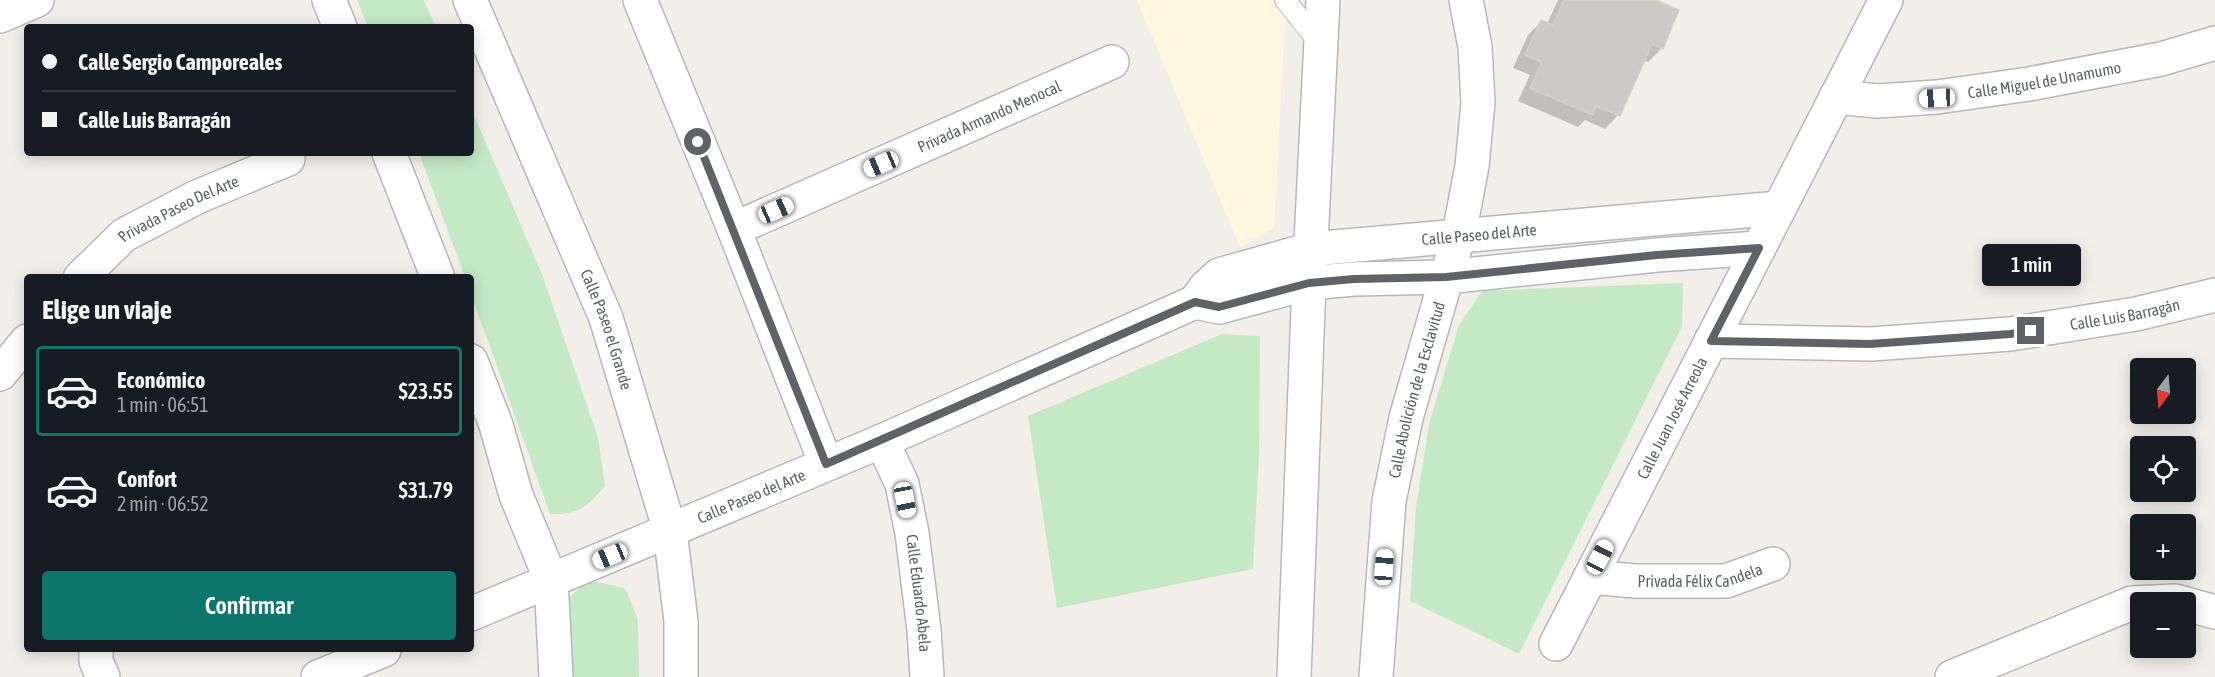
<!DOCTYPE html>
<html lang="es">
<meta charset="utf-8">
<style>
body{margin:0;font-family:"Asap Condensed",sans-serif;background:#242831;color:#f1f3f6;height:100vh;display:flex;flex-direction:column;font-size:22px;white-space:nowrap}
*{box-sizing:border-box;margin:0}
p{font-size:20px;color:#9ea1a6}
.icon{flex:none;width:33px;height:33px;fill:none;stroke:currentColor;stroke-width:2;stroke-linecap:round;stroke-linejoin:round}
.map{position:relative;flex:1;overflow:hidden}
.panel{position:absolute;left:24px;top:274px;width:450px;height:378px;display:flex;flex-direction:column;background:#171b24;border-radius:6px;box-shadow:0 3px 15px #0003}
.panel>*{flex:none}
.hud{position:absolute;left:24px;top:24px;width:450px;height:132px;border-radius:6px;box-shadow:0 3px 15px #0003;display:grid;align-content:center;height:132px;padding:0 18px;background:#171b24}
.needle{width:39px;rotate:196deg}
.fabs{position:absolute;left:2130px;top:358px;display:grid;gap:12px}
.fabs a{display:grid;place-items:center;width:66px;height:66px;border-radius:6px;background:#171b24;box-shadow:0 3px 15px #0003;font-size:30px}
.end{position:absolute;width:27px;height:27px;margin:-14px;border:8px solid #5f6368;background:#fff;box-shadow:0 0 0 3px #fff}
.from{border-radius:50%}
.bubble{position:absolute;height:42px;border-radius:6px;background:#171b24;box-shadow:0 3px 15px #0003;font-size:20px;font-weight:600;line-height:42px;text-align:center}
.car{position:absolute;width:18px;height:36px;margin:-18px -9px;border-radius:8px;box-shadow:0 0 4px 2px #0007;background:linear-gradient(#fff 24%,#345 0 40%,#fff 0 76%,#345 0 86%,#fff 0)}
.hud b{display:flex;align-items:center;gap:21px;height:57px;font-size:22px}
.hud b+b{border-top:2px solid #363941}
.hud i{width:15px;height:15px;background:#f1f3f6}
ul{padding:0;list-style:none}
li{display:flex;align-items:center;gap:18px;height:90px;margin:0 12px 9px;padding:0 6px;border:3px solid transparent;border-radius:6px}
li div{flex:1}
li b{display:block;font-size:22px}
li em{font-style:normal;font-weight:600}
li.on{border-color:#0f766e}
li>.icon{width:54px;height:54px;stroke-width:1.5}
h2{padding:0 18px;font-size:27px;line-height:72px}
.button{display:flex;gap:12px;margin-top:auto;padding:12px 18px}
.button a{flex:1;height:69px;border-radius:6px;background:#0f766e;color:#fff;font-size:24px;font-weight:600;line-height:69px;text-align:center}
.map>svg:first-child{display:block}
.commercial{fill:#fef7e0}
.green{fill:#c5e8c5}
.shadow{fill:#0003}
.building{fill:#cccac5;stroke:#d6d1c6;stroke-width:1.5}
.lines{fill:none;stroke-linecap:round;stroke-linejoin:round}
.service-casing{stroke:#b5b8bc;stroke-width:22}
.minor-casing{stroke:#b5b8bc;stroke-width:36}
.secondary-casing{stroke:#b6babf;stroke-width:36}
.service{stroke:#fff;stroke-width:20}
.minor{stroke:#fff;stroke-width:33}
.secondary{stroke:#fff;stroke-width:33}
.route{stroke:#5f6368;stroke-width:8}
.labels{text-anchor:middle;stroke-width:4.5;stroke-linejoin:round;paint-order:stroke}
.street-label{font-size:16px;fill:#5f6368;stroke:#fff}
</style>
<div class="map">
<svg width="2215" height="677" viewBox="0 0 2215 677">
<rect width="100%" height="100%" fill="#f1efe8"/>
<polygon class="commercial" points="1137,0 1286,0 1274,228 1240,247"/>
<g class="green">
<polygon points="357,0 424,0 436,27 368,27"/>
<path d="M471,108L543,277L598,438L605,486C587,507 579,515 550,514L471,294V278L465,277L419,153H471Z"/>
<polygon points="1683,283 1682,326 1519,654 1410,601 1416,508 1429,424 1459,325 1482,291"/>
<polygon points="1222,334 1260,336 1259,454 1253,569 1057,608 1028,416"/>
<polygon points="588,580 625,588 638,620 639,677 563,677 563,604"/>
</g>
<polygon class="shadow" points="1558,0 1652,0 1677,11 1661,49 1648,62 1643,60 1618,115 1605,129 1585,120 1578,127 1518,101 1530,75 1513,68 1528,35 1541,22 1547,24"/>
<polygon class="building" points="1564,0 1656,0 1679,10 1663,49 1652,44 1620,116 1596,106 1593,115 1530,88 1542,62 1525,55 1541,20 1553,25"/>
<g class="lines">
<g class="service-casing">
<polyline id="service" points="1285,0 1321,45"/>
</g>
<g class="minor-casing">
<g id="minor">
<polyline points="329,0 340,27"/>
<path id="s1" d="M470,0L606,318L670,531L681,621V677"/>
<polyline points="640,0 734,229 826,464"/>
<polyline points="0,16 37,0"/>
<path id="s2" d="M1836,97L1878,101L1937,97L2029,84L2161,59L2215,43"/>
<polyline points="389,153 438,278"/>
<path id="s3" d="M734,229L1112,62"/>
<path id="s4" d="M80,278L124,235L197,197L288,159"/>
<polyline points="1195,302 1219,307 1309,283 1354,279 1446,277 1657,255 1759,248"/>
<path id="s5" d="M1711,341L1871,344L2010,334L2136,314L2215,295"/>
<polyline points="471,361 496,425 516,495 551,580 556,677"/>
<polyline points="0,374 27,341"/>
<path id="s6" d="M882,441L902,484L912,533L924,630L927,677"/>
<path id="s7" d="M1590,577L1635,581H1726L1773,564"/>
<polyline points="2186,604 2215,612"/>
<path id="s8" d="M471,614L882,441L1195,302L1206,287L1219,275L1311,249L1779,208"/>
<path id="s9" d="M1556,644L1886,0"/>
<polyline points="96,650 96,661 103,677"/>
<polyline points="318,677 384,650"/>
<polyline points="1952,677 2132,603 2175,601 2183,603"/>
</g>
</g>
<g class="secondary-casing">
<g id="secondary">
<polyline points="1294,677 1309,283 1323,0"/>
<path id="s10" d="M1376,677L1389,501L1406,418L1459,234L1472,166L1478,103L1475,47L1466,0"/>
</g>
</g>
<use href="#service" class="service"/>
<use href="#minor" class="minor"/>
<use href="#secondary" class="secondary"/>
</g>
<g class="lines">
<polyline class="route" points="698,142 826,464 1195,302 1219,307 1309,283 1354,279 1446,277 1657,255 1759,248 1711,341 1870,344 2010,334 2031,331"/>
</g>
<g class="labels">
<g class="street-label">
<text dy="6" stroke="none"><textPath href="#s2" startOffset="210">Calle Miguel de Unamumo</textPath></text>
<text dy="6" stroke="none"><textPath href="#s3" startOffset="279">Privada Armando Menocal</textPath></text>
<text dy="6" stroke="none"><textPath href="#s4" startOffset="122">Privada Paseo Del Arte</textPath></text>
<text dy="6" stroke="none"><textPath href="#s8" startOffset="1089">Calle Paseo del Arte</textPath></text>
<text dy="6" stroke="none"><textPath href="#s5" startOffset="416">Calle Luis Barragán</textPath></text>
<text dy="6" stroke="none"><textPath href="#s1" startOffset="357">Calle Paseo el Grande</textPath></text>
<text dy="6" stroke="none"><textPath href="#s10" startOffset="291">Calle Abolición de la Esclavitud</textPath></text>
<text dy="6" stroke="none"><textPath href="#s9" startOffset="254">Calle Juan José Arreola</textPath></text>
<text dy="6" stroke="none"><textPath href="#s8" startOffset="304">Calle Paseo del Arte</textPath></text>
<text dy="6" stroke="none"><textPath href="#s7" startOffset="111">Privada Félix Candela</textPath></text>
<text dy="6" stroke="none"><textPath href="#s6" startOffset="158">Calle Eduardo Abela</textPath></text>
</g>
</g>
</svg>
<div class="fabs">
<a><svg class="needle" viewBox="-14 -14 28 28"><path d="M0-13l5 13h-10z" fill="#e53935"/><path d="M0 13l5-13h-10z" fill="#9ea1a6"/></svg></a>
<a><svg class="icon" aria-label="locate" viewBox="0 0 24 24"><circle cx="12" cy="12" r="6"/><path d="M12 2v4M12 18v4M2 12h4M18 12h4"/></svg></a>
<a>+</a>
<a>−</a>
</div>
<i class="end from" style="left:698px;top:142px"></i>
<i class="end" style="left:2031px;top:331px"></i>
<div class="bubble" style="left:1982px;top:244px;width:99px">1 min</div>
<i class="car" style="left:1937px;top:98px;rotate:267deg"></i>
<i class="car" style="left:881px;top:164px;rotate:247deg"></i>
<i class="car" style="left:776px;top:210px;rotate:66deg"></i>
<i class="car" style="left:905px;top:500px;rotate:169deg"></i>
<i class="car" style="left:610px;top:556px;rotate:247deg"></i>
<i class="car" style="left:1600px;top:557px;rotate:27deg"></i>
<i class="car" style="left:1384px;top:567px;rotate:4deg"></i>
<div class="hud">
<b><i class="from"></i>Calle Sergio Camporeales</b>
<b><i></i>Calle Luis Barragán</b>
</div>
<section class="panel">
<h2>Elige un viaje</h2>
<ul>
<li class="on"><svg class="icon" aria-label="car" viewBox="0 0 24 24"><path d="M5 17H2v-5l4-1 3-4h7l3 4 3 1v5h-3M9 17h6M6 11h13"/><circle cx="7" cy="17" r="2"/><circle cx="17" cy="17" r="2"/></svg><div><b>Económico</b><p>1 min · 06:51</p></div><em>$23.55</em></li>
<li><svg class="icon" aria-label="car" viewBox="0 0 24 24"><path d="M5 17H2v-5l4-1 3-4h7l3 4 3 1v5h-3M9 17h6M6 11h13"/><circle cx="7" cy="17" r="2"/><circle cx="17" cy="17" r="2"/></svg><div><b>Confort</b><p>2 min · 06:52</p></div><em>$31.79</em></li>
</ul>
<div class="button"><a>Confirmar</a></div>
</section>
</div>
